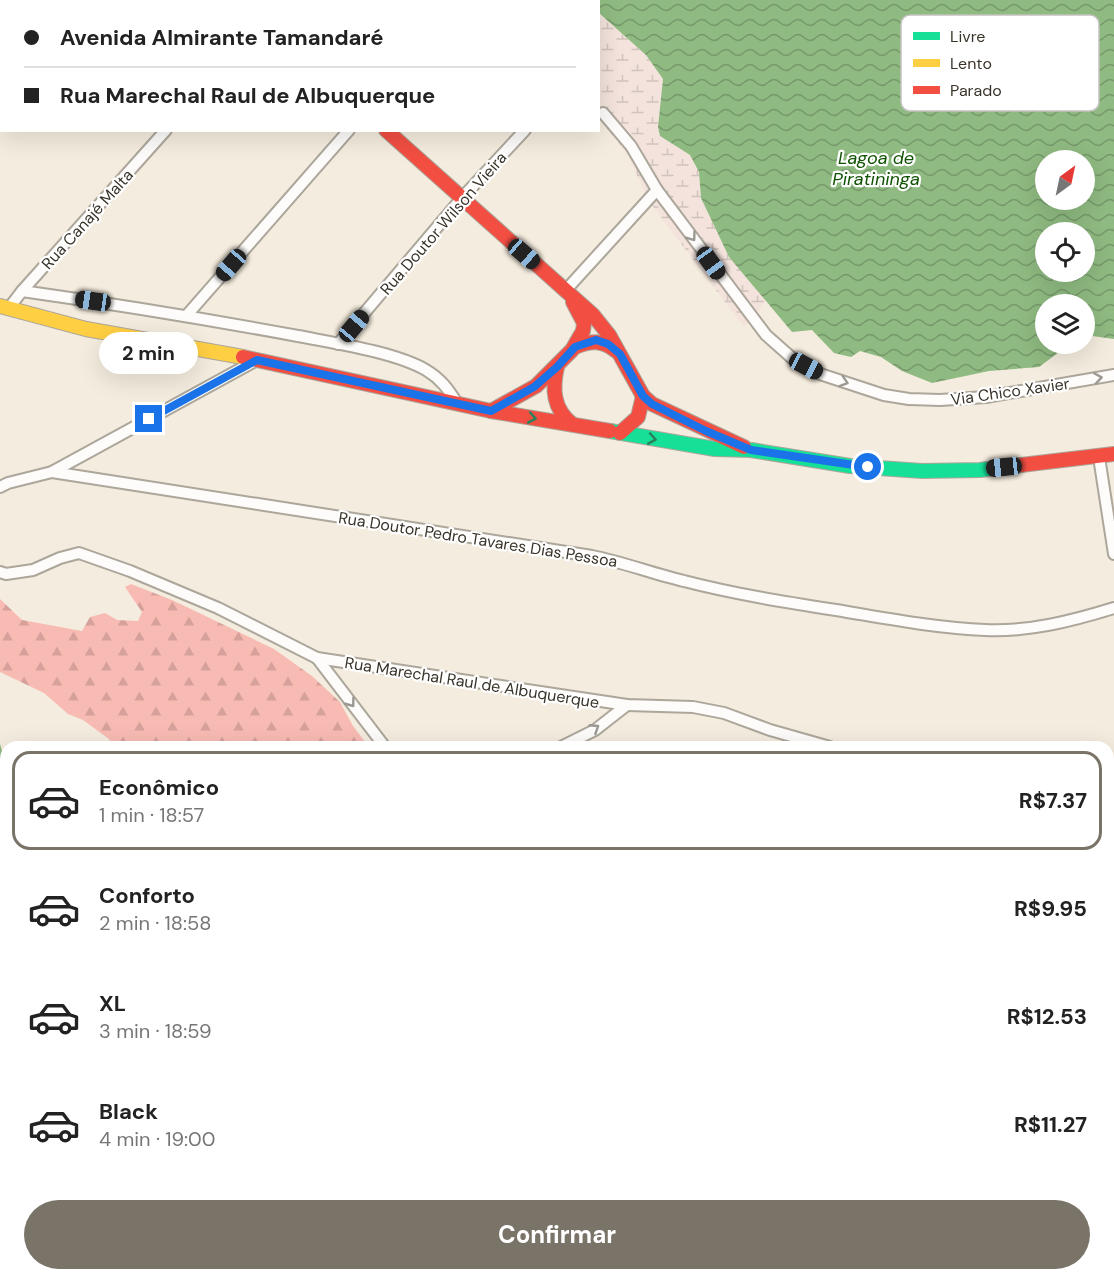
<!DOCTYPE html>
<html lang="pt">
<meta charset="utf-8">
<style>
body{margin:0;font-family:"DM Sans",sans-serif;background:#f2f2f2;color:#222;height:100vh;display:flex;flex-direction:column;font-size:22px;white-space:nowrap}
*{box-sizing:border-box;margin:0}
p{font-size:20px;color:#767676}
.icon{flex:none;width:33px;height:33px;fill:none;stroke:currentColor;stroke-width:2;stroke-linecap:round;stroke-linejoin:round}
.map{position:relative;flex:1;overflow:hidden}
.details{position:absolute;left:0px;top:741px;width:1114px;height:540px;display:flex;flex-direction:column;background:#fff;border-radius:18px 18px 0 0;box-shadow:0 6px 24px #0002}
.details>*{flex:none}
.hud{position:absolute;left:0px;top:0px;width:600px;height:132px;box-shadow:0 6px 24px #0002;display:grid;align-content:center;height:132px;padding:0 24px;background:#fff}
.needle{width:39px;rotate:33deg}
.fabs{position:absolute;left:1035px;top:150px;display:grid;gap:12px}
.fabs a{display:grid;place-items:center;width:60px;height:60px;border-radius:50%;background:#fff;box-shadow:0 6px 24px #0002;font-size:30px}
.end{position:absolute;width:27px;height:27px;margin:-14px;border:8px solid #1a73e8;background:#fff;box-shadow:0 0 0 3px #fff}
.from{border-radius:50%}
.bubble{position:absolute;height:42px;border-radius:21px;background:#fff;box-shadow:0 6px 24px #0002;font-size:20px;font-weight:700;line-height:42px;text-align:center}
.car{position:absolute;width:18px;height:36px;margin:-18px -9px;border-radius:8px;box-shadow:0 0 4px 2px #0007;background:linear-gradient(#222 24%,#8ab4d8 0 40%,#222 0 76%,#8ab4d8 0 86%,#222 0)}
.hud b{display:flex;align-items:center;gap:21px;height:57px;font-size:22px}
.hud b+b{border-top:2px solid #e0e0e0}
.hud i{width:15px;height:15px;background:#222}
ul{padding:10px 0 0;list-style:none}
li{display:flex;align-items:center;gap:18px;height:99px;margin:0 12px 9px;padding:0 12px;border:3px solid transparent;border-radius:18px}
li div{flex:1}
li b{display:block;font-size:22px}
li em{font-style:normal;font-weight:700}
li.active{border-color:#7a7468}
li>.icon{width:54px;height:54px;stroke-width:1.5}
.cta{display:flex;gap:12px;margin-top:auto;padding:12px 24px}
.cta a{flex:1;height:69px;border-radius:36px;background:#7a7468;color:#fff;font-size:24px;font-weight:700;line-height:69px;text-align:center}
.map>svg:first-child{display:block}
.forest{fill:url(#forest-firs)}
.wetland{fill:url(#wetland-marsh)}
.water{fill:url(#water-waves);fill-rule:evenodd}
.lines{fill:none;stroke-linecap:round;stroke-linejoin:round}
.street-casing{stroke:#aca69b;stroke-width:14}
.fast-casing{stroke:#aca69b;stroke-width:16}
.slow-casing{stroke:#aca69b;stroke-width:16}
.jam-casing{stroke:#aca69b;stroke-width:16}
.street{stroke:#fdfcfa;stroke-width:10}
.fast{stroke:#16e098;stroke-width:14}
.slow{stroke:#ffcf43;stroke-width:14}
.jam{stroke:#f24e42;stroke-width:14}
.oneway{stroke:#9b9892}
.oneway2{stroke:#29815b}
.route{stroke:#1a73e8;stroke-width:8}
.labels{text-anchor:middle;stroke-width:4.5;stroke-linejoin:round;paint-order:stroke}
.street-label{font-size:16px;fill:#393329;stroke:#fff}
.water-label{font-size:18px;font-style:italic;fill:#0f5201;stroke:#fff}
.key{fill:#fff;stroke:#c4c2bf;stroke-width:1.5}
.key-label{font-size:16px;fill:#393329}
</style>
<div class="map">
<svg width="1114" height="1281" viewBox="0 0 1114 1281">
<defs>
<pattern id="forest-firs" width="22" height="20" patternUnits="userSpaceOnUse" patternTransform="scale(1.5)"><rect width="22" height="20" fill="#f8bbb3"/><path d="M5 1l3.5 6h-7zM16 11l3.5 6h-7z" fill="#d5a19a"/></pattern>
<pattern id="wetland-marsh" width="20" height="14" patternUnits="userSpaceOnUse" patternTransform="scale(1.5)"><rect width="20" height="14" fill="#f3e3dc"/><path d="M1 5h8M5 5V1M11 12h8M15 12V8" fill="none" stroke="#d1c3bd"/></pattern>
<pattern id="water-waves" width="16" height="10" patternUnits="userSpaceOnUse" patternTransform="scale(1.5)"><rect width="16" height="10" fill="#8fba81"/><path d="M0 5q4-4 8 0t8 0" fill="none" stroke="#76986a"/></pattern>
</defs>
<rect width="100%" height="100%" fill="#f4ecde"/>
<g class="forest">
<polygon points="131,584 172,600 274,649 312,676 340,702 353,726 369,747 112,747 109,739 83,720 68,714 44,693 0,672 0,599 22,620 82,631 90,617 105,613 117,620 138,621 142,612 125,587"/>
<polygon points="6,967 6,1040 0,1038 0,968"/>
</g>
<polygon class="wetland" points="598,13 646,55 663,79 658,127 660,136 690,155 699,172 701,198 729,257 766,300 753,319 744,327 648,200 628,155 599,119"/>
<g class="water">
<path d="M570,0H1114V339L1085,335L1084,304H1046V344H1070L1039,367L989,371L932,383L902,371L881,357L860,351L851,357L834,353L812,330L792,332L729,257L701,198L699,172L690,155L660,136L658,127L663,79L646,55L599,13L598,2ZM1046,160H1084V200H1046ZM1046,232H1084V272H1046Z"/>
<polygon points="0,744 6,764 6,919 0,925"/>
<polygon points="0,1197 6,1200 6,1275 290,1275 295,1281 0,1281"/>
</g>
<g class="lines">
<g class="street-casing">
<g id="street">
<polyline points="99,2 100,0"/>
<polyline points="283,2 285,0"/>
<polyline points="462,2 463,0"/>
<polyline points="0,109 2,107"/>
<polyline points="603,113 631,146 657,190 766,335 792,358 820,374 884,395 909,399 940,400 986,397 1114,375"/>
<path d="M22,291C114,304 206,319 298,336C334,343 395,352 426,370C441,379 448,389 457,403"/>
<polyline points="565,291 657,190"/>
<polyline points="9,308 22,291 166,130"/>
<polyline points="187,315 349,130"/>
<polyline points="338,344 461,199 525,130"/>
<polyline points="1099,457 1114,554"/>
<path d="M52,472L592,556C623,562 653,574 684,581C734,594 785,602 836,610C885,618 935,628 985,630C1029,632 1072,621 1114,608"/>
<polyline points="0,487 8,483 52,472 257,360"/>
<polyline points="0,572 6,574 33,570 60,558 79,553 130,571 218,608 317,658 627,705 693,707 724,713 770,730 830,747"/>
<polyline points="317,658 385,747"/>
<polyline points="561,747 595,730 627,705"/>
<polyline points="1108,810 1114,811"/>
<polyline points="1108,940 1114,941"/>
<polyline points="1108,1237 1114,1251"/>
<polyline points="467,1275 472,1281"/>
<polyline points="890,1281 896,1275"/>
</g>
</g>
<g class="fast-casing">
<g id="fast">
<polyline points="610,431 715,449 751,450 850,466 922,471 980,470 1021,465"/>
<polyline points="1108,1073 1114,1071"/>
<polyline points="983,1275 989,1281"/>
<polyline points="1029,1275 1034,1281"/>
</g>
</g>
<g class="slow-casing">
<g id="slow">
<polyline points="0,306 86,329 243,357"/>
<polyline points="1108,1052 1114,1051"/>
</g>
</g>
<g class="jam-casing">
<g id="jam">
<polyline points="248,0 250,2"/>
<polyline points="386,130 593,315 609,335 643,396 652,404 744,447"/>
<path d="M575,347C591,340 603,340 616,351"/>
<polyline points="243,357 491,411 610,431"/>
<path d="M557,367C552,389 553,409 572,424"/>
<polyline points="491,411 536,386 572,350 583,331 584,323 573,302"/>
<polyline points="620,433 638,417 643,396"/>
<polyline points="1021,465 1114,454"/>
</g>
</g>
<use href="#street" class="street"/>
<use href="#fast" class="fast"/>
<use href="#slow" class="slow"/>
<use href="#jam" class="jam"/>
</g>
<defs><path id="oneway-chevron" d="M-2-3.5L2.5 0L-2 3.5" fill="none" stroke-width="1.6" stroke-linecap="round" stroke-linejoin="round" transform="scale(1.5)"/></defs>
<g class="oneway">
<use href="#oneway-chevron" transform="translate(692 237) rotate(54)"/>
<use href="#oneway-chevron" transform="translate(1098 378) rotate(-9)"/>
<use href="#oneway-chevron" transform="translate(844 382) rotate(18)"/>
<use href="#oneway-chevron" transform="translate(351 703) rotate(53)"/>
<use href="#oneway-chevron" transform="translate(595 728) rotate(-33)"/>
</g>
<g class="oneway2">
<use href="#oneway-chevron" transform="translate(532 418) rotate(10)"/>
<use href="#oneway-chevron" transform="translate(652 439) rotate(10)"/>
</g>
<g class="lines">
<polyline class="route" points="149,419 257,360 491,411 534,387 557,367 575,347 596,340 608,344 620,354 643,396 652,404 706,431 751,450 868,467"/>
</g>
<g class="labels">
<g class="street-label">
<text transform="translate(87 219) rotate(-48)" y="6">Rua Canajé Malta</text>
<text transform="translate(443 223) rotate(-49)" y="6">Rua Doutor Wilson Vieira</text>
<text transform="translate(1010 391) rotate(-8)" y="6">Via Chico Xavier</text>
<text transform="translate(478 539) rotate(9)" y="6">Rua Doutor Pedro Tavares Dias Pessoa</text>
<text transform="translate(472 682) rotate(9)" y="6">Rua Marechal Raul de Albuquerque</text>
</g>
<g class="water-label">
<text x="876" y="164">Lagoa de<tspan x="876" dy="21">Piratininga</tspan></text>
</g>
</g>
<rect x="901" y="15" width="198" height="96" rx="9" class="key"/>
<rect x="913" y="32" width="27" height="8" fill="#16e098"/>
<rect x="913" y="59" width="27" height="8" fill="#ffcf43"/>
<rect x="913" y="86" width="27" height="8" fill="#f24e42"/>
<g class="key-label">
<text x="950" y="42">Livre</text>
<text x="950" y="69">Lento</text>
<text x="950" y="96">Parado</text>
</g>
</svg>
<div class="fabs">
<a><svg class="needle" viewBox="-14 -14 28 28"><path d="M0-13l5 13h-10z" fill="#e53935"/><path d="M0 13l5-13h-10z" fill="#767676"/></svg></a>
<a><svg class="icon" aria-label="locate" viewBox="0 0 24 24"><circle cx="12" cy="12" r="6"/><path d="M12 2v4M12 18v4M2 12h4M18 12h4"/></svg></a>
<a><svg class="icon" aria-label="layers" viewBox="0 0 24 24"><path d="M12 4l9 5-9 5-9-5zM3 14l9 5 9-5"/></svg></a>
</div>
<i class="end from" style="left:868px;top:467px"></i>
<i class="end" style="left:149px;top:419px"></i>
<div class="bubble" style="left:99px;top:332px;width:99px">2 min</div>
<i class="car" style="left:524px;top:254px;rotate:131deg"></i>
<i class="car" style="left:711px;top:263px;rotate:144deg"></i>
<i class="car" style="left:231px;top:265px;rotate:221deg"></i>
<i class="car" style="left:93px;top:301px;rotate:278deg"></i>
<i class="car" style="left:354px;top:326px;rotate:40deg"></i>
<i class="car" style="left:806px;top:366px;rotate:118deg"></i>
<i class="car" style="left:1004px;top:467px;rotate:264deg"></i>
<div class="hud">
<b><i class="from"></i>Avenida Almirante Tamandaré</b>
<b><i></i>Rua Marechal Raul de Albuquerque</b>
</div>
<section class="details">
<ul>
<li class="active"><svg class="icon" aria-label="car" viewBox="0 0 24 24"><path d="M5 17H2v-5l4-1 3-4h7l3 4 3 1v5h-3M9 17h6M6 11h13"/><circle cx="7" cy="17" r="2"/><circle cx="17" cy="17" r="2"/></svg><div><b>Econômico</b><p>1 min · 18:57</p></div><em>R$7.37</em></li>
<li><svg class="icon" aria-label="car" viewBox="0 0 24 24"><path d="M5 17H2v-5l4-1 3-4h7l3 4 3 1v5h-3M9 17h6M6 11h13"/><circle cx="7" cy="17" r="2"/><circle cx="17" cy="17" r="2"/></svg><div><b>Conforto</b><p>2 min · 18:58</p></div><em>R$9.95</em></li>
<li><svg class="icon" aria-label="car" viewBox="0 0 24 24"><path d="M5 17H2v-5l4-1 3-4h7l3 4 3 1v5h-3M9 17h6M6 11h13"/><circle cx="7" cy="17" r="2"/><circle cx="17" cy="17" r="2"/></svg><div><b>XL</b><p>3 min · 18:59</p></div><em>R$12.53</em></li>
<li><svg class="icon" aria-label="car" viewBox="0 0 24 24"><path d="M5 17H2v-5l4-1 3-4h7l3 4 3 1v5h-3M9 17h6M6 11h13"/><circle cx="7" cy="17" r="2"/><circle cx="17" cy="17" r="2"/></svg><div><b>Black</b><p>4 min · 19:00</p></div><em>R$11.27</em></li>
</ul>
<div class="cta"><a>Confirmar</a></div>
</section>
</div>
